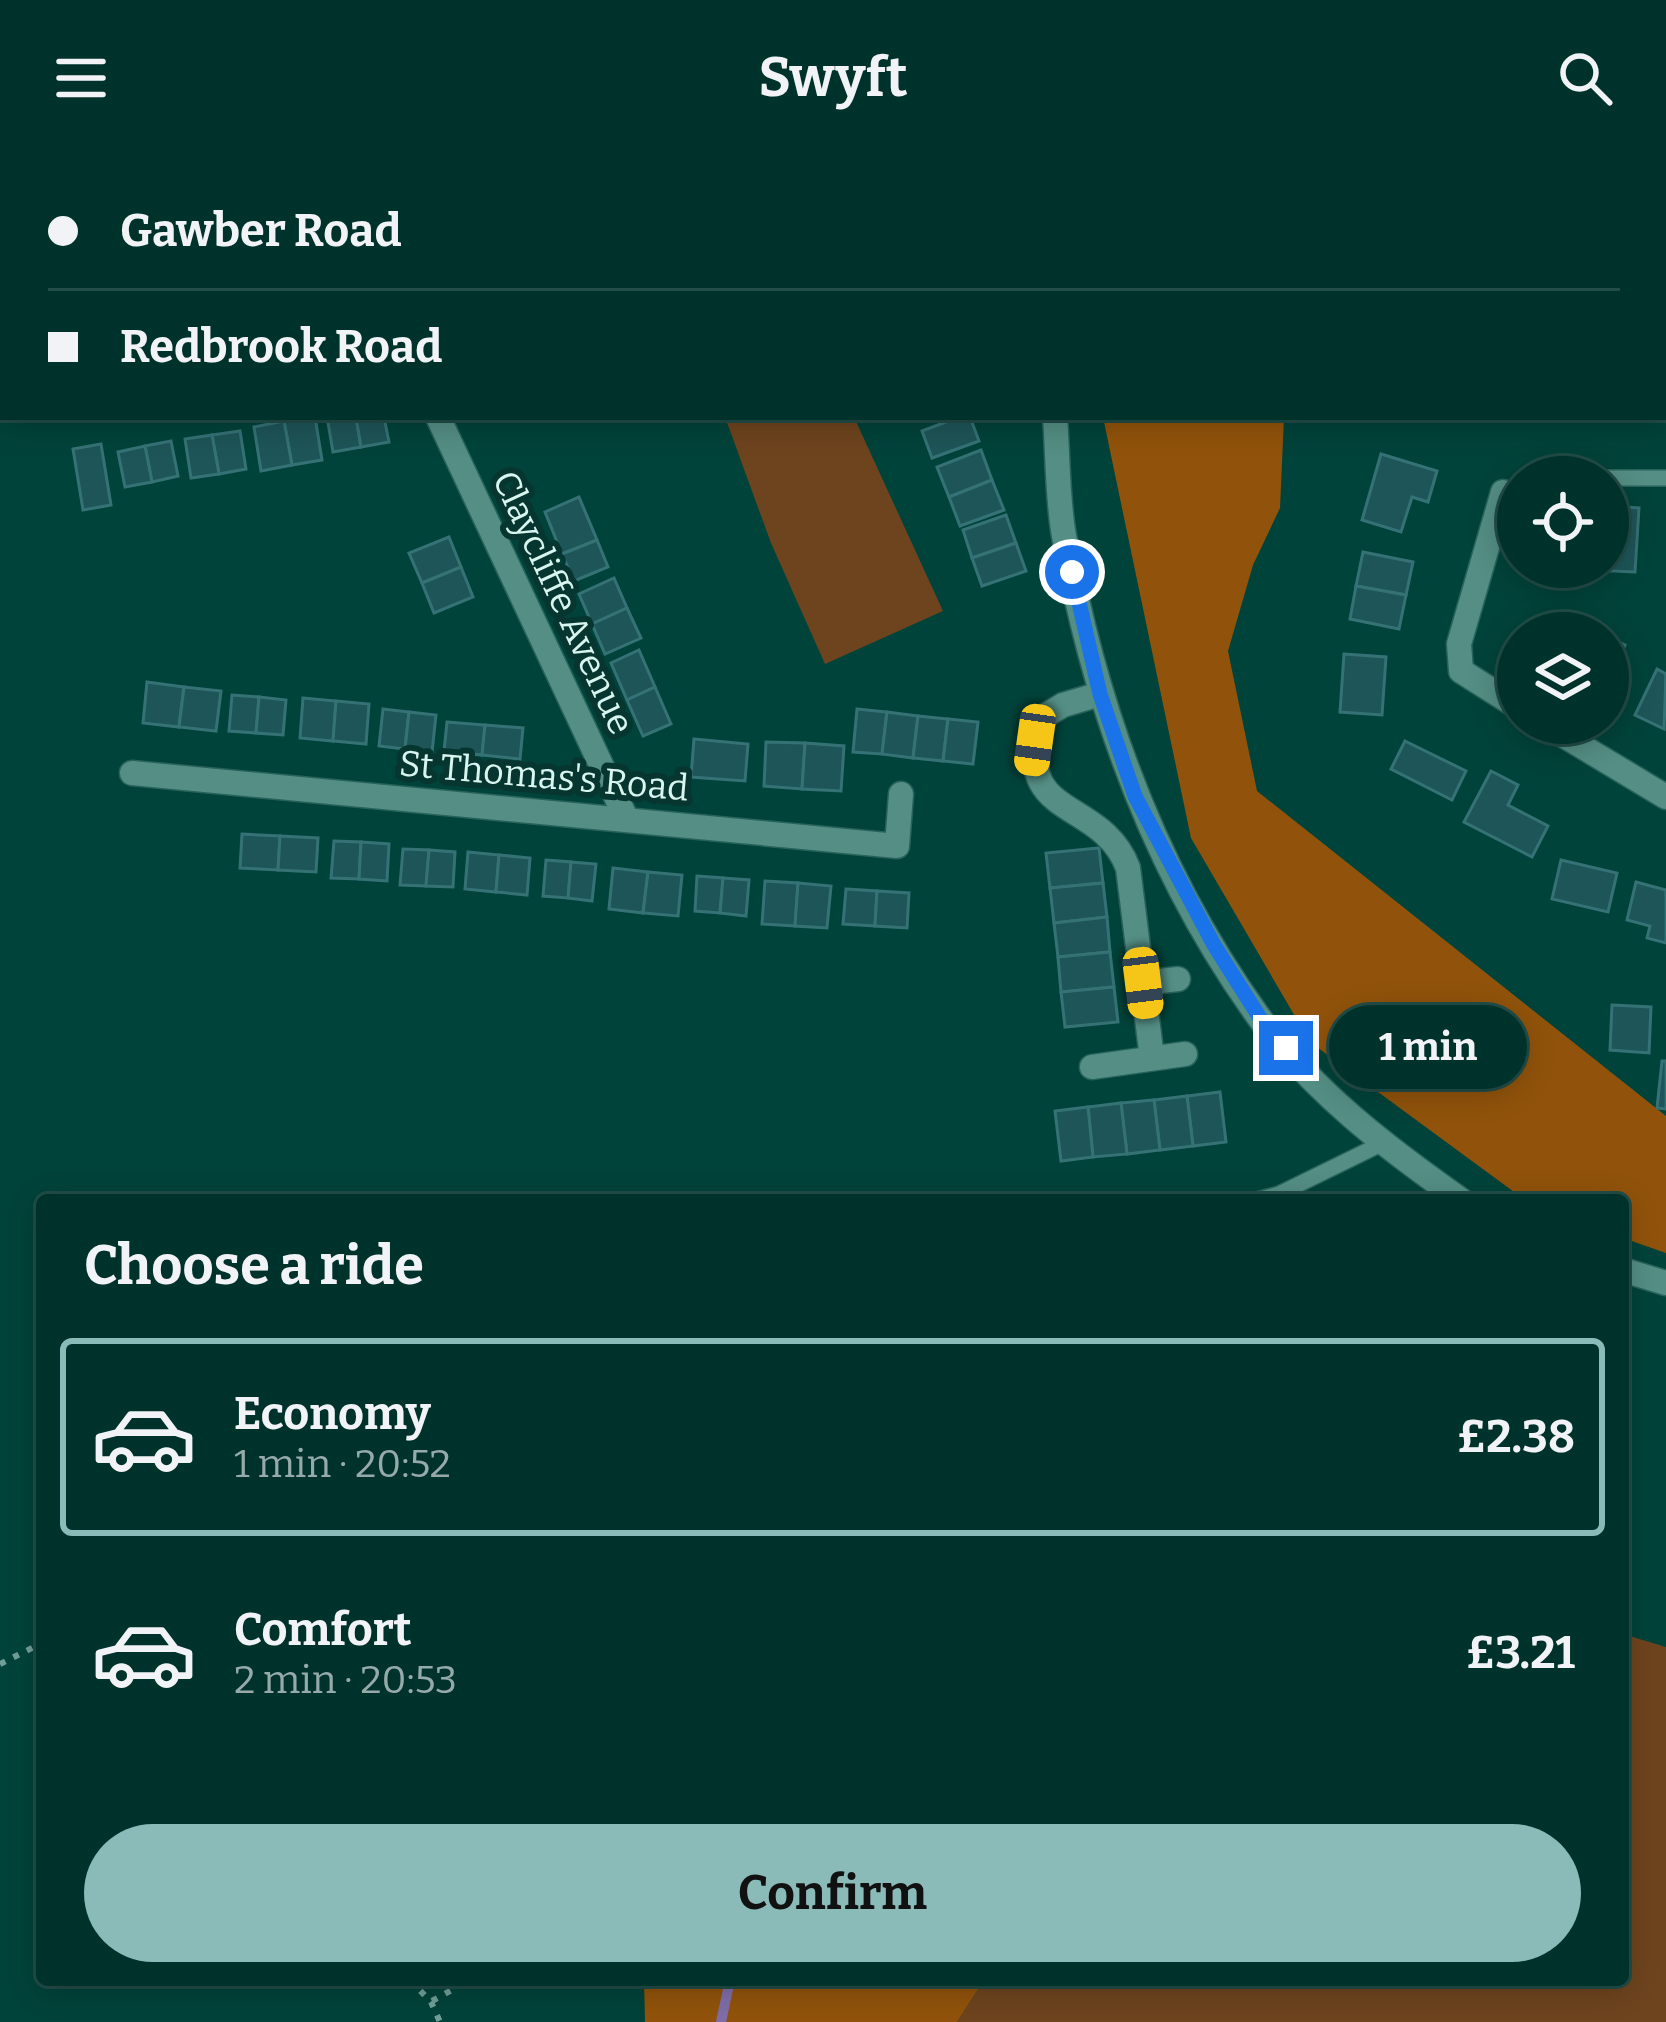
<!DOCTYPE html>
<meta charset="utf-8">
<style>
body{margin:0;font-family:Bitter,serif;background:#0e3e38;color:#f1f3f6;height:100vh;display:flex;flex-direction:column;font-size:45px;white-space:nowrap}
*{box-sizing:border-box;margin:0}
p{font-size:39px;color:#95aaa9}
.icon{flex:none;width:66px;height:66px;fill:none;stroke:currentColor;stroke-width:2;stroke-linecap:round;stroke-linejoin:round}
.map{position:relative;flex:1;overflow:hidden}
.panel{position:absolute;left:36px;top:1038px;width:1593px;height:792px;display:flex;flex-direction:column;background:#00322c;border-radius:12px;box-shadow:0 6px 30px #0003,0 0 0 3px #224d48}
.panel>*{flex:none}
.top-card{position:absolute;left:0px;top:0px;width:1668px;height:264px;box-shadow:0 6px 30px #0003,0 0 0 3px #224d48;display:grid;align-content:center;height:264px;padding:0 48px;background:#00322c}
.tools{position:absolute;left:1497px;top:300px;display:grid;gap:24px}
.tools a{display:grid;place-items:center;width:132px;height:132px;border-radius:50%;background:#00322c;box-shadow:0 6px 30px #0003,0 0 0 3px #224d48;font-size:60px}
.end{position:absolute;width:54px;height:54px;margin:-27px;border:15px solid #1a73e8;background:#fff;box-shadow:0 0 0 6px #fff}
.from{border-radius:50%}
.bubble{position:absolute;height:84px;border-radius:42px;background:#00322c;box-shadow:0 6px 30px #0003,0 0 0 3px #224d48;font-size:39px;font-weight:700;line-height:84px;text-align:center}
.car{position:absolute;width:36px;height:72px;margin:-36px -18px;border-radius:15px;box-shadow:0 0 9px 3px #0007;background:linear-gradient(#f5c518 24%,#345 0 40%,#f5c518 0 76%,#345 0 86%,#f5c518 0)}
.top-card b{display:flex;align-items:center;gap:42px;height:114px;font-size:45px}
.top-card b+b{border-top:3px solid #224d48}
.top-card i{width:30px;height:30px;background:#f1f3f6}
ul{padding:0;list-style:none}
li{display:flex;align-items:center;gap:36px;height:198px;margin:0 24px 18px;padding:0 24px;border:6px solid transparent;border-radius:12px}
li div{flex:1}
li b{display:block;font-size:45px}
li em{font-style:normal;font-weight:700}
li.current{border-color:#8bbbb9}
li>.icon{width:108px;height:108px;stroke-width:1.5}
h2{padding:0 48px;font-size:54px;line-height:144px}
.action{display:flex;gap:24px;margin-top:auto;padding:24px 48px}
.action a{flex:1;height:138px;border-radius:72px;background:#8bbbb9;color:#111;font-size:48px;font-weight:700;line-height:138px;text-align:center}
header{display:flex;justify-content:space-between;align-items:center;height:156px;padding:0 48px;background:#00322c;font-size:54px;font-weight:700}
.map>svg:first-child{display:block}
.green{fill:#6e441e}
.forest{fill:#91530b}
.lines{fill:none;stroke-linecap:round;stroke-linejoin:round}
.stream{stroke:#806da9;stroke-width:10}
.building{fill:#1e5558;stroke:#357276;stroke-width:3}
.service-casing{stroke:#27635b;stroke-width:18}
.minor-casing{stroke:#27635b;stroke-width:27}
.tertiary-casing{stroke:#27635b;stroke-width:27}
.trunk-casing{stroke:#27635b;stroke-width:36}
.path{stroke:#709f98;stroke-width:6;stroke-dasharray:6 9;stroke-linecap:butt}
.service{stroke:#548e84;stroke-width:15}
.minor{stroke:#548e84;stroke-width:24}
.tertiary{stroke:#548e84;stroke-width:24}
.trunk{stroke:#74f1dc;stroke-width:33}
.route{stroke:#1a73e8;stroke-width:15}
.labels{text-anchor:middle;stroke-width:12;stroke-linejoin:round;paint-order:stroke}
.street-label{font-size:36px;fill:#d8f5ef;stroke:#073630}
</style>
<header><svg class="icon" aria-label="menu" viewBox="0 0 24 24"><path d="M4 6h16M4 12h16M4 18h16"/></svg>Swyft<svg class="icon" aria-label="search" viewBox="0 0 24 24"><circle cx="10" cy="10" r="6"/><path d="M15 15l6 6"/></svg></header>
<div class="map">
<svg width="1666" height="1866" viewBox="0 0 1666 1866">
<rect width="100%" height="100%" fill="#00433a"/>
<g class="green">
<polygon points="725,261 854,261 943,455 825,508 771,387"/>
<polygon points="1623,1478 1666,1491 1666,1866 957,1866 984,1824 1623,1824"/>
</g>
<g class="forest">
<polygon points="1103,261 1284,261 1280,352 1253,409 1228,495 1257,635 1666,960 1666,1097 1623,1082 1623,1044 1525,1044 1310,886 1191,682"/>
<polygon points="644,1824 984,1824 957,1866 645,1866"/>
</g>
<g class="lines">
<polyline class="stream" points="721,1866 730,1824"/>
</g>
<g class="building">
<polygon points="315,261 322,304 292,309 284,265"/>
<polygon points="327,261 356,261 361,291 333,296"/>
<polygon points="356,261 384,261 389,286 361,291"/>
<polygon points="959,261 970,261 979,285 932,302 922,275"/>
<polygon points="284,265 292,309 261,315 254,271"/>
<polygon points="240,275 246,313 219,318 212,279"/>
<polygon points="212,279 219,318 191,322 185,283"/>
<polygon points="171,285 178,320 152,326 145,290"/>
<polygon points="101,288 111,349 83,354 73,293"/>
<polygon points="145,290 152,326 125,331 118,296"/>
<polygon points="981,294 992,324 949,341 937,311"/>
<polygon points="1381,298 1437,315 1428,346 1412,341 1401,376 1362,364"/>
<polygon points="992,324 1004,354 960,370 949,341"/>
<polygon points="579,341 597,384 562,398 545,356"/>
<polygon points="1608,350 1639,352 1635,416 1589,414 1608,411"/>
<polygon points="1006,359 1016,387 972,402 963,374"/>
<polygon points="449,381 461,411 422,427 409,397"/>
<polygon points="597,384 608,411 574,425 562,398"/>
<polygon points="1016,387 1026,415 982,430 972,402"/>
<polygon points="1363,396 1413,406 1406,439 1356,430"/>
<polygon points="461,411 473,441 434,457 422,427"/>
<polygon points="614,422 627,452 592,468 579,438"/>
<polygon points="1356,430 1406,439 1399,473 1350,463"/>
<polygon points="627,452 641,482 605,498 592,468"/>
<polygon points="1559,461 1592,475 1591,477 1552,477"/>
<polygon points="1608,481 1625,489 1608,528"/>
<polygon points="639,494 655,531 627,544 611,507"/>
<polygon points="1344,498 1386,501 1382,559 1340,556"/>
<polygon points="1657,513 1666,518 1664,573 1635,559"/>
<polygon points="147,526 184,531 179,571 143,567"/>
<polygon points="184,531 221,535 216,575 179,571"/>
<polygon points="655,531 671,568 643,580 627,544"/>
<polygon points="232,539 259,541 256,577 229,575"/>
<polygon points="259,541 286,544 283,579 256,577"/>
<polygon points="303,542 336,545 333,585 300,582"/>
<polygon points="336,545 369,548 366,588 333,585"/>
<polygon points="383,553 409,556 405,593 379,590"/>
<polygon points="857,553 887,556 882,598 853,596"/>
<polygon points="409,556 436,559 432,596 405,593"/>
<polygon points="887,556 918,560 913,602 882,598"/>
<polygon points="918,560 948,563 943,605 913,602"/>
<polygon points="948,563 978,566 973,608 943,605"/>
<polygon points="447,566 485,569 482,599 444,595"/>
<polygon points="485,569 523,572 520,603 482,599"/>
<polygon points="694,583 748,588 745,625 691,621"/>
<polygon points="1405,585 1466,615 1452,644 1391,613"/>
<polygon points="766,586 805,587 802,633 764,630"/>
<polygon points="805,587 844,590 841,635 802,633"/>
<polygon points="1491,615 1518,629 1508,649 1548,670 1532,701 1464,666"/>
<polygon points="242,678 280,680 278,714 240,712"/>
<polygon points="280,680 318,682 316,716 278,714"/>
<polygon points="334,685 361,686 359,723 331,722"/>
<polygon points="361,686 389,688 387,725 359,723"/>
<polygon points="1099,692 1103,727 1050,732 1046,697"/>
<polygon points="403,693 429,694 426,730 400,729"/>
<polygon points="429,694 455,696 453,731 426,730"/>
<polygon points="468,696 499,699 496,736 465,733"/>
<polygon points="499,699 530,702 527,739 496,736"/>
<polygon points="546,704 571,706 568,742 543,740"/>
<polygon points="1561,704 1617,717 1608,756 1552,743"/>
<polygon points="571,706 596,708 592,745 568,742"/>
<polygon points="613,712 648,716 643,757 609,753"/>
<polygon points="648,716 682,719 678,760 643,757"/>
<polygon points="697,720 723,722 720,757 695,755"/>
<polygon points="723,722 749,724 746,760 720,757"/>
<polygon points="765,725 798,727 795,770 762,768"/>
<polygon points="1636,726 1666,734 1666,787 1647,782 1650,770 1627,764"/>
<polygon points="798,727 831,730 827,772 795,770"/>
<polygon points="1103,727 1107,761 1054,767 1050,732"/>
<polygon points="846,733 877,735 875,770 843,768"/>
<polygon points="877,735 909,737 907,772 875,770"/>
<polygon points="1107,761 1110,796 1058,801 1054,767"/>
<polygon points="1110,796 1114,831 1061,836 1058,801"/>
<polygon points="1114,831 1118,866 1065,871 1061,836"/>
<polygon points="1612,849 1651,851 1649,897 1610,894"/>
<polygon points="1662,905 1666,905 1666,953 1657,952"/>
<polygon points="1220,936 1226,986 1193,990 1187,940"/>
<polygon points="1187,940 1193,990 1160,994 1154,944"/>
<polygon points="1154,944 1160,994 1127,998 1121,947"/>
<polygon points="1121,947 1127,998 1093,1001 1088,951"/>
<polygon points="1088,951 1093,1001 1061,1005 1055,955"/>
</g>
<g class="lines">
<g class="service-casing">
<g id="service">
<polyline points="1608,322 1666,322"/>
<polyline points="1257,1044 1279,1038 1381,988"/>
</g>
</g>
<g class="minor-casing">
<g id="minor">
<polyline points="316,0 317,3"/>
<polyline points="438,261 626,662"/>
<polyline points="1503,336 1459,488 1461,515 1518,551"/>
<path d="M1100,538L1063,549L1043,561C1008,666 1101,639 1128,712L1152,902"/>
<polyline points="1543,567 1666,641"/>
<polyline points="132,617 897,690 901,638"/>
<polyline points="1143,827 1178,823"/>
<polyline points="1092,911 1185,898"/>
</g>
</g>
<g class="tertiary-casing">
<g id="tertiary">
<polyline points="998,0 999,3"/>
<path d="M1055,261C1058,300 1057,341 1064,380C1095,551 1156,718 1258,860C1312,935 1387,992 1461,1044"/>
<polyline points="1623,1114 1666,1127"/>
</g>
</g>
<g class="trunk-casing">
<g id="trunk">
<polyline points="1034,0 1039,3"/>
<polyline points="1665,135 1666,135"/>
</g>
</g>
<g class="path">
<polyline points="0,1508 42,1487"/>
<polyline points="410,1824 431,1846 440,1866"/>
<polyline points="432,1845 470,1824"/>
</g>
<use href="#service" class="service"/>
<use href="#minor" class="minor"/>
<use href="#tertiary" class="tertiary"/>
<use href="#trunk" class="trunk"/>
</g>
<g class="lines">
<polyline class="route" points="1072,416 1100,538 1135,640 1214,789 1260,862 1286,892"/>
</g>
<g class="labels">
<g class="street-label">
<text transform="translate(564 446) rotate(65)" y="13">Claycliffe Avenue</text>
<text transform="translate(544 619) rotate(5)" y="13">St Thomas's Road</text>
</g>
</g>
</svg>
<div class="tools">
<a><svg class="icon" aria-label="locate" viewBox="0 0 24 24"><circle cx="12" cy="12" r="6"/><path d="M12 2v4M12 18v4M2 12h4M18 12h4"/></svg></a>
<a><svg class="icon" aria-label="layers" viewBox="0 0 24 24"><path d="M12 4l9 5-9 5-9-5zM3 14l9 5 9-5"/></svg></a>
</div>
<i class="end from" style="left:1072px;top:416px"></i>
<i class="end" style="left:1286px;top:892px"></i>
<div class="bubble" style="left:1329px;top:849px;width:198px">1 min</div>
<i class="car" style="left:1035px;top:584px;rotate:188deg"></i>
<i class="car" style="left:1143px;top:827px;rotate:173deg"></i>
<div class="top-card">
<b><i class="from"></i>Gawber Road</b>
<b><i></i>Redbrook Road</b>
</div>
<section class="panel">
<h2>Choose a ride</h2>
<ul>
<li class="current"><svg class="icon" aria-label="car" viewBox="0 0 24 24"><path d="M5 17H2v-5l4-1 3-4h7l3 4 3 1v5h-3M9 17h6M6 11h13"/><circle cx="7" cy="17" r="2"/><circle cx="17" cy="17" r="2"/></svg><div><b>Economy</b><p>1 min · 20:52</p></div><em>£2.38</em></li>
<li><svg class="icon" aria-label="car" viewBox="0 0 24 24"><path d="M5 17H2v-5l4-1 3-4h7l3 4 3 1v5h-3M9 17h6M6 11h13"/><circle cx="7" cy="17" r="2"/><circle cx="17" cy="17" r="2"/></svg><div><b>Comfort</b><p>2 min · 20:53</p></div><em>£3.21</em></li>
</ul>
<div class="action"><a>Confirm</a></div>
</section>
</div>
